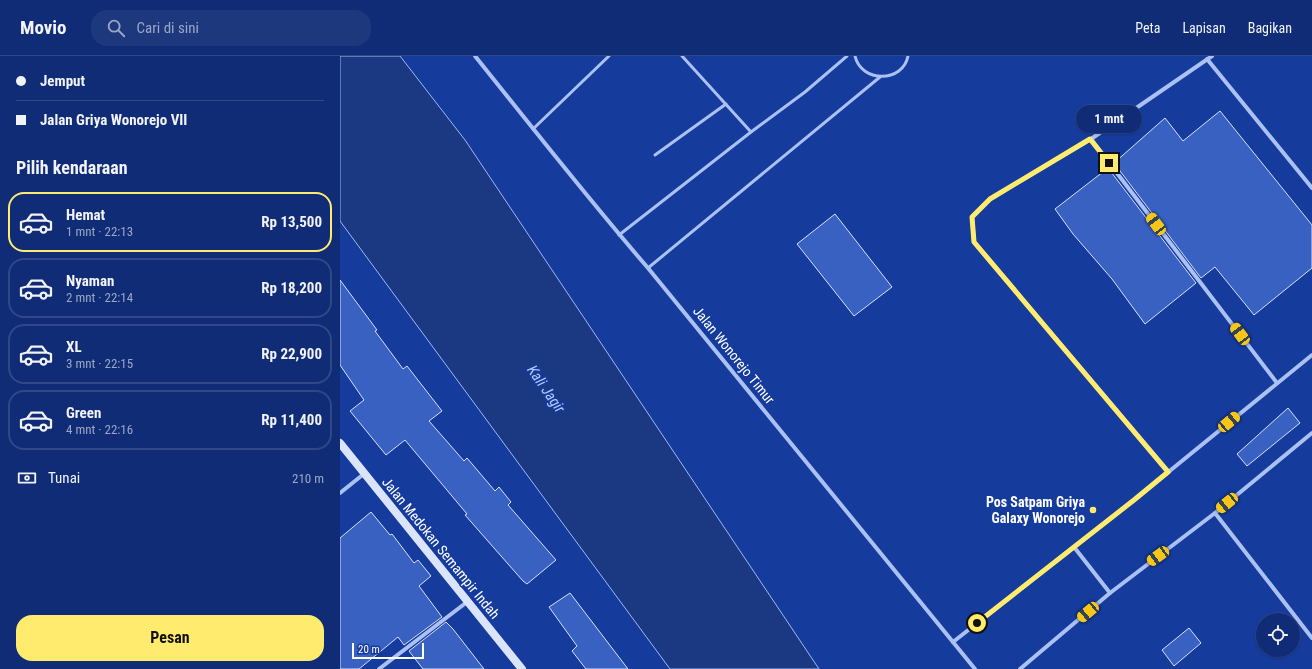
<!DOCTYPE html>
<html lang="id">
<meta charset="utf-8">
<style>
body{margin:0;font-family:"Roboto Condensed",sans-serif;background:#1e387e;color:#f1f3f6;height:100vh;display:flex;flex-direction:column;font-size:15px;white-space:nowrap}
*{box-sizing:border-box;margin:0}
p{font-size:13px;color:#9ca7c5}
.icon{flex:none;width:22px;height:22px;fill:none;stroke:currentColor;stroke-width:2;stroke-linecap:round;stroke-linejoin:round}
.map{position:relative;flex:1;overflow:hidden}
.details{display:flex;flex-direction:column;background:#102c76;width:340px}
.details>*{flex:none}
.guide{display:grid;align-content:center;height:88px;padding:0 16px;background:#102c76}
.buttons{position:absolute;left:916px;top:557px;display:grid;gap:8px}
.buttons a{display:grid;place-items:center;width:44px;height:44px;border-radius:50%;background:#102c76;box-shadow:0 1px 3px #0004,0 0 0 1px #304888;font-size:20px}
.scale{position:absolute;left:12px;bottom:10px;width:72px;box-sizing:border-box;padding-left:4px;border:2px solid #fff;border-top:0;font-size:11px;line-height:14px;white-space:nowrap;color:#fff;-webkit-text-stroke:3px #153b9d;paint-order:stroke}
.end{position:absolute;width:18px;height:18px;margin:-9px;border:5px solid #ffec6e;background:#111;box-shadow:0 0 0 2px #111}
.from{border-radius:50%}
.bubble{position:absolute;height:28px;border-radius:14px;background:#102c76;box-shadow:0 1px 3px #0004,0 0 0 1px #304888;font-size:13px;font-weight:700;line-height:28px;text-align:center}
.car{position:absolute;width:12px;height:24px;margin:-12px -6px;border-radius:5px;box-shadow:0 0 3px 1px #0007;background:linear-gradient(#f5c518 24%,#345 0 40%,#f5c518 0 76%,#345 0 86%,#f5c518 0)}
.guide b{display:flex;align-items:center;gap:14px;height:38px;font-size:15px}
.guide b+b{border-top:1px solid #304888}
.guide i{width:10px;height:10px;background:#f1f3f6}
ul{padding:0;list-style:none}
li{display:flex;align-items:center;gap:12px;height:60px;margin:0 8px 6px;padding:0 8px;border:2px solid #304888;border-radius:16px}
li div{flex:1}
li b{display:block;font-size:15px}
li em{font-style:normal;font-weight:700}
li.on{border-color:#ffec6e}
li>.icon{width:36px;height:36px;stroke-width:1.5}
h2{padding:0 16px;font-size:18px;line-height:48px}
.pay{display:flex;align-items:center;gap:10px;height:44px;padding:0 16px;font-size:15px}
.pay p{margin-inline-start:auto}
.primary-button{display:flex;gap:8px;margin-top:auto;padding:8px 16px}
.primary-button a{flex:1;height:46px;border-radius:16px;background:#ffec6e;color:#111;font-size:16px;font-weight:700;line-height:46px;text-align:center}
header{display:flex;align-items:center;gap:24px;box-sizing:border-box;height:56px;padding:0 20px;background:#102c76;border-bottom:1px solid #304888}
header strong{font-size:19px}
nav{display:flex;gap:22px;margin-inline-start:auto;font-size:14px}
.search{width:280px;height:36px;background:#1e387e;display:flex;align-items:center;gap:10px;box-sizing:border-box;padding:0 14px;border-radius:16px;color:#9ca7c5;font-size:15px}
main{display:flex;flex:1;min-height:0}
.map>svg:first-child{display:block}
.water{fill:#1b3883;stroke:#9eb9f6}
.building{fill:#3961c2;stroke:#d4e0fd}
.lines{fill:none;stroke-linecap:round;stroke-linejoin:round}
.lane{stroke:#abc1f3;stroke-width:3}
.street{stroke:#abc1f3;stroke-width:4}
.secondary{stroke:#dbe4fd;stroke-width:8}
.route{stroke:#ffec6e;stroke-width:5}
.poi-dot{fill:#ffec6e;stroke:#153b9d;stroke-width:1.5}
.labels{text-anchor:middle;stroke-width:3;stroke-linejoin:round;paint-order:stroke}
.street-label{font-size:14px;fill:#fff;stroke:#153b9d}
.poi-label{font-size:14px;font-weight:bold;fill:#fff;stroke:#153b9d;text-anchor:end}
.water-label{font-size:15px;font-style:italic;fill:#b8ccf9;stroke:#153b9d}
</style>
<header>
<strong>Movio</strong>
<div class="search"><svg class="icon" aria-label="search" viewBox="0 0 24 24"><circle cx="10" cy="10" r="6"/><path d="M15 15l6 6"/></svg>Cari di sini</div>
<nav><a>Peta</a><a>Lapisan</a><a>Bagikan</a></nav>
</header>
<main>
<section class="details">
<div class="guide">
<b><i class="from"></i>Jemput</b>
<b><i></i>Jalan Griya Wonorejo VII</b>
</div>
<h2>Pilih kendaraan</h2>
<ul>
<li class="on"><svg class="icon" aria-label="car" viewBox="0 0 24 24"><path d="M5 17H2v-5l4-1 3-4h7l3 4 3 1v5h-3M9 17h6M6 11h13"/><circle cx="7" cy="17" r="2"/><circle cx="17" cy="17" r="2"/></svg><div><b>Hemat</b><p>1 mnt · 22:13</p></div><em>Rp 13,500</em></li>
<li><svg class="icon" aria-label="car" viewBox="0 0 24 24"><path d="M5 17H2v-5l4-1 3-4h7l3 4 3 1v5h-3M9 17h6M6 11h13"/><circle cx="7" cy="17" r="2"/><circle cx="17" cy="17" r="2"/></svg><div><b>Nyaman</b><p>2 mnt · 22:14</p></div><em>Rp 18,200</em></li>
<li><svg class="icon" aria-label="car" viewBox="0 0 24 24"><path d="M5 17H2v-5l4-1 3-4h7l3 4 3 1v5h-3M9 17h6M6 11h13"/><circle cx="7" cy="17" r="2"/><circle cx="17" cy="17" r="2"/></svg><div><b>XL</b><p>3 mnt · 22:15</p></div><em>Rp 22,900</em></li>
<li><svg class="icon" aria-label="car" viewBox="0 0 24 24"><path d="M5 17H2v-5l4-1 3-4h7l3 4 3 1v5h-3M9 17h6M6 11h13"/><circle cx="7" cy="17" r="2"/><circle cx="17" cy="17" r="2"/></svg><div><b>Green</b><p>4 mnt · 22:16</p></div><em>Rp 11,400</em></li>
</ul>
<div class="pay"><svg class="icon" aria-label="cash" viewBox="0 0 24 24"><path d="M3 7h18v10H3z"/><circle cx="12" cy="12" r="2"/></svg>Tunai<p>210 m</p></div>
<div class="primary-button"><a>Pesan</a></div>
</section>
<div class="map">
<svg width="972" height="613" viewBox="0 0 972 613">
<rect width="100%" height="100%" fill="#153b9d"/>
<polygon class="water" points="0,0 60,0 125,84 479,613 330,613 0,165"/>
<g class="building">
<polygon points="880,55 972,169 972,212 914,259 875,211 861,222 774,107 825,62 843,85"/>
<polygon points="768,112 856,227 805,268 772,223 733,178 715,153"/>
<polygon points="495,158 552,231 514,260 457,188"/>
<polygon points="0,224 37,274 35,275 63,313 67,310 102,355 89,365 124,405 127,402 155,435 159,431 171,446 168,449 216,504 187,528 183,525 125,459 127,458 65,384 46,399 10,355 24,344 0,309"/>
<polygon points="948,352 960,367 907,410 897,398"/>
<polygon points="31,456 50,479 52,478 74,507 78,504 91,520 79,530 102,561 64,589 58,581 19,613 0,613 0,482"/>
<polygon points="230,537 288,613 246,613 232,595 237,590 209,551"/>
<polygon points="106,566 113,573 144,613 83,613 69,595"/>
<polygon points="849,572 861,587 834,610 822,594"/>
</g>
<g class="lines">
<g class="lane">
<polyline points="342,0 411,76"/>
<path d="M515,0C521,27 563,27 568,0"/>
<polyline points="193,73 269,0"/>
<polyline points="315,99 386,48"/>
<polyline points="279,179 411,76 465,36 507,0"/>
<polyline points="308,212 540,21"/>
</g>
<g class="street">
<path d="M135,0C192,71 248,143 308,212L635,613"/>
<polyline points="867,3 972,132"/>
<polyline points="751,83 937,327"/>
<polyline points="829,416 634,186 632,161 650,143 751,83 872,0"/>
<polyline points="0,437 25,417"/>
<polyline points="875,457 972,582"/>
<polyline points="734,491 770,537"/>
<polyline points="613,586 794,444 972,299"/>
<polyline points="39,613 127,546"/>
<polyline points="680,613 770,537 875,457 972,377"/>
</g>
<polyline class="secondary" points="0,387 182,613"/>
</g>
<g class="lines">
<polyline class="route" points="637,567 794,444 828,416 634,186 632,161 650,143 750,83 769,107"/>
</g>
<circle class="poi-dot" cx="753" cy="454" r="4"/>
<g class="labels">
<g class="street-label">
<text transform="translate(394 299) rotate(51)" y="5">Jalan Wonorejo Timur</text>
<text transform="translate(101 492) rotate(51)" y="5">Jalan Medokan Semampir Indah</text>
</g>
<g class="poi-label">
<text x="745" y="451">Pos Satpam Griya<tspan x="745" dy="16">Galaxy Wonorejo</tspan></text>
</g>
<g class="water-label">
<text transform="translate(206 333) rotate(55)" y="5">Kali Jagir</text>
</g>
</g>
</svg>
<div class="buttons">
<a><svg class="icon" aria-label="locate" viewBox="0 0 24 24"><circle cx="12" cy="12" r="6"/><path d="M12 2v4M12 18v4M2 12h4M18 12h4"/></svg></a>
</div>
<div class="scale">20 m</div>
<i class="end from" style="left:637px;top:567px"></i>
<i class="end" style="left:769px;top:107px"></i>
<div class="bubble" style="left:736px;top:49px;width:66px">1 mnt</div>
<i class="car" style="left:816px;top:168px;rotate:323deg"></i>
<i class="car" style="left:900px;top:278px;rotate:323deg"></i>
<i class="car" style="left:889px;top:366px;rotate:50deg"></i>
<i class="car" style="left:887px;top:447px;rotate:231deg"></i>
<i class="car" style="left:818px;top:500px;rotate:234deg"></i>
<i class="car" style="left:748px;top:556px;rotate:230deg"></i>
</div>
</main>
